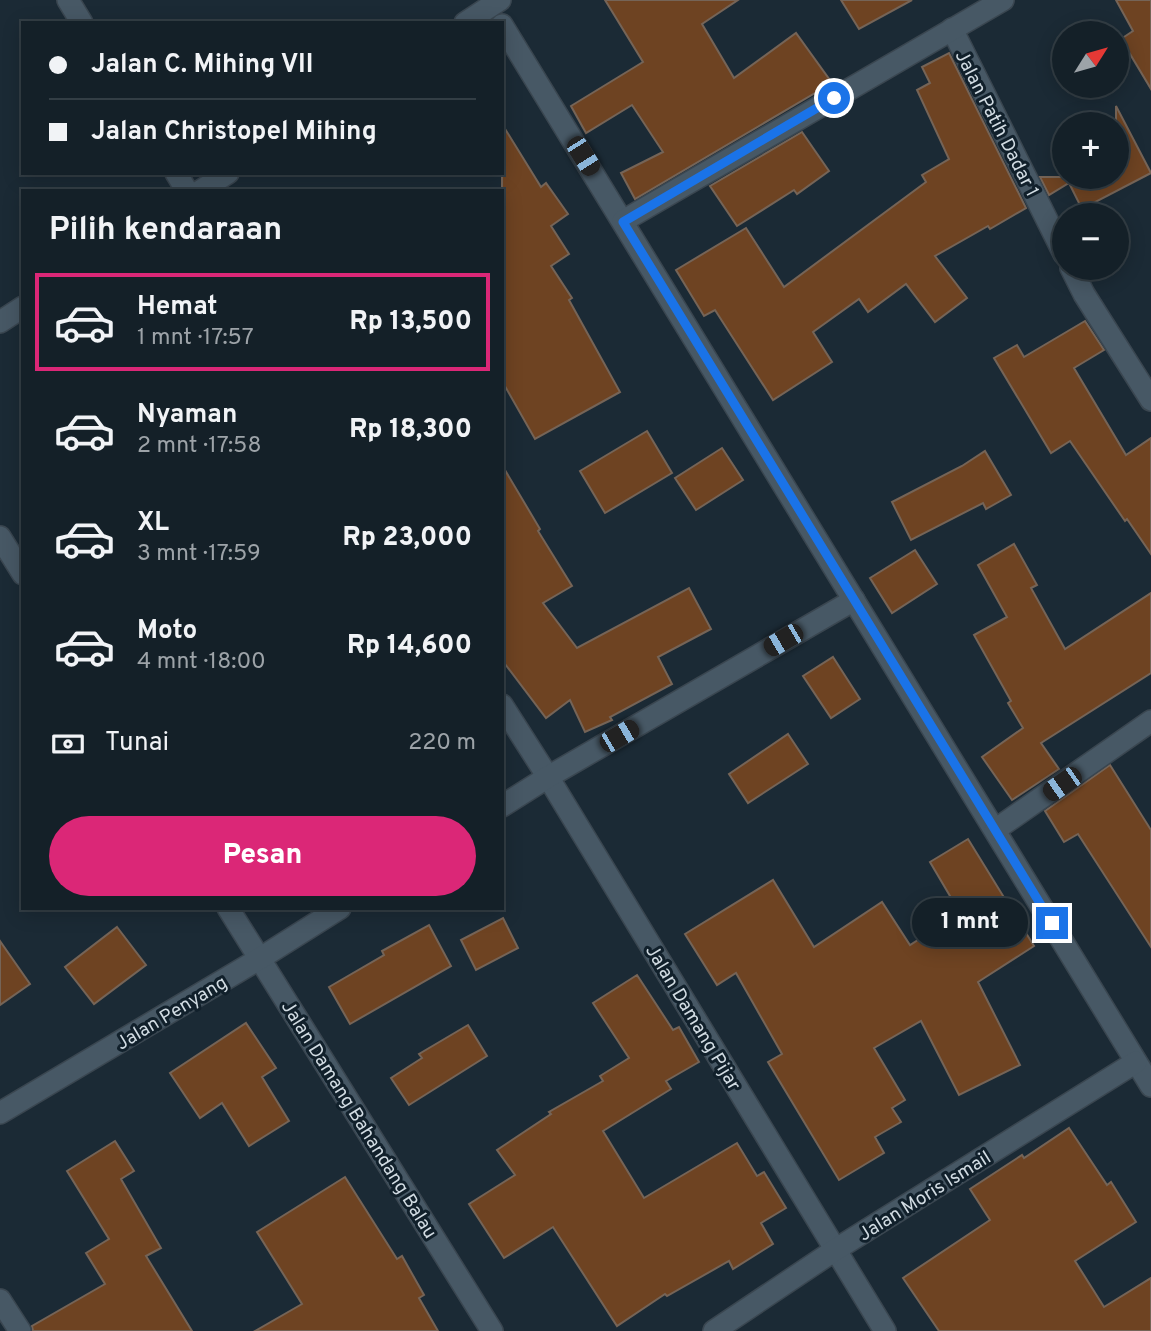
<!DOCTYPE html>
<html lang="id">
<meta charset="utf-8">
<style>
body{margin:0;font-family:Overpass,sans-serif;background:#1d2830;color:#f1f3f6;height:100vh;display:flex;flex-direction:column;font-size:26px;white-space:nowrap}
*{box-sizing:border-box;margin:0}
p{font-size:23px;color:#9da3a8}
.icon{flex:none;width:38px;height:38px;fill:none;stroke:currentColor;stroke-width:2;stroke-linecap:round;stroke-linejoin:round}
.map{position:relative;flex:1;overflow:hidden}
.sheet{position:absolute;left:21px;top:189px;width:483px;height:721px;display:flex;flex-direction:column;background:#142028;border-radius:0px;box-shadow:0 4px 18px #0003,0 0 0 2px #333e45}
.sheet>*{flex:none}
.banner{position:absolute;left:21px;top:21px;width:483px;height:154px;border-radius:0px;box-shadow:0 4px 18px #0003,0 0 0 2px #333e45;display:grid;align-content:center;height:154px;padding:0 28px;background:#142028}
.needle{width:46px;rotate:53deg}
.controls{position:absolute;left:1052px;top:21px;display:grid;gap:14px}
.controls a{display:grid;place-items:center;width:77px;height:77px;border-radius:50%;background:#142028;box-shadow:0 4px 18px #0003,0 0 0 2px #333e45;font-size:35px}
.end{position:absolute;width:32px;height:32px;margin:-16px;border:9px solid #1a73e8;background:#fff;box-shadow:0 0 0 4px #fff}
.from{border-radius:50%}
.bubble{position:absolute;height:49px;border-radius:24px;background:#142028;box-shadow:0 4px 18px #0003,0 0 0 2px #333e45;font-size:23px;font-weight:800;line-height:49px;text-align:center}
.car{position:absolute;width:21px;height:42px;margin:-21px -10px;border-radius:9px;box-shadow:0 0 5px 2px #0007;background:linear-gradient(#222 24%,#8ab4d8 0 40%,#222 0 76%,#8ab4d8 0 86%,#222 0)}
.banner b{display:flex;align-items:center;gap:24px;height:66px;font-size:26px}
.banner b+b{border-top:2px solid #333e45}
.banner i{width:18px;height:18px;background:#f1f3f6}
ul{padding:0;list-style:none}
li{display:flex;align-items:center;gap:21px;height:98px;margin:0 14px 10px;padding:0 14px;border:4px solid transparent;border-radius:0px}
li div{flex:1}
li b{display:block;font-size:26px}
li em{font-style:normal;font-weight:800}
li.on{border-color:#db2777}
li>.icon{width:63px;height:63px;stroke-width:1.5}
h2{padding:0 28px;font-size:32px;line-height:84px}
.pay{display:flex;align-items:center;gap:18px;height:77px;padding:0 28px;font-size:26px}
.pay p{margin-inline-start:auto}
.cta{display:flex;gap:14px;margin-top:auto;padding:14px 28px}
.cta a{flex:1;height:80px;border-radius:42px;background:#db2777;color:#fff;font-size:28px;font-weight:800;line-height:80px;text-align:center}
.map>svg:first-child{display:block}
.building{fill:#6e4322;stroke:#756457;stroke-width:2}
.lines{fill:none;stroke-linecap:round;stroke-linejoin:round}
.minor-casing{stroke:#3a4650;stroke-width:24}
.minor{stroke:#475865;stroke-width:21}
.route{stroke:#1a73e8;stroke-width:9}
.labels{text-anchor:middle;stroke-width:6;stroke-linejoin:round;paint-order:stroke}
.street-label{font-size:19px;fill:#d1dbe2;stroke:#11202b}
</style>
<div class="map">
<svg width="1151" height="1331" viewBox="0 0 1151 1331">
<rect width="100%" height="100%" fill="#1b2a35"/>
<g class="building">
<polygon points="605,0 738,0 702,24 734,78 796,33 832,83 635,199 621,173 663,152 632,105 586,133 571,106 643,62"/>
<polygon points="841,0 912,0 859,29"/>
<polygon points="1116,0 1151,0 1151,89 1121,39 1133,31"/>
<polygon points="949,53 1026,208 990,229 988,226 935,256 967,298 935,322 906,284 868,312 859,299 813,332 832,362 773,400 715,310 704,316 676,270 746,228 784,287 926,182 922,175 949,159 917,90 930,83 922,67"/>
<polygon points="1116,106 1151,173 1082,209 1069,183 1049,195 1040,177 1116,177"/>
<polygon points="502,124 541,187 546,183 568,214 551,226 569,254 551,266 572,298 569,300 620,392 535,439 502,381"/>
<polygon points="802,132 829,171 797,194 794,190 737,226 710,186"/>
<polygon points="1085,321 1104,350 1074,368 1126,455 1151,438 1151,554 1127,519 1125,521 1070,441 1051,453 994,358 1017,345 1024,357"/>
<polygon points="647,431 672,473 605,513 580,471"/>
<polygon points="722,448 743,480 696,510 675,478"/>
<polygon points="985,451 1011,495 986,509 983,503 911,540 892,502 962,466"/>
<polygon points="502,465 540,529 538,531 572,586 543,603 577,648 689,588 711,629 658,657 672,684 610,717 612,720 585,732 570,700 546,718 502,660"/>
<polygon points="1014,544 1037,585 1031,588 1065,649 1151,593 1151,673 1041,743 1059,769 1012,800 982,757 1023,728 1008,703 1011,701 974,635 1007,617 978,565"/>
<polygon points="915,550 937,584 892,613 870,578"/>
<polygon points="833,657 860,699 831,718 803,676"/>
<polygon points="788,734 808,764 748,803 729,774"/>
<polygon points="1110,765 1151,830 1151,947 1078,834 1064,842 1045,811"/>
<polygon points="968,839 1034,946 978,982 1020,1065 959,1095 921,1021 874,1048 905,1100 892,1108 901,1122 875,1137 884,1153 839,1180 768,1062 782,1054 736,973 717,985 685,934 773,880 814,947 882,902 910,945 960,913 930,862"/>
<polygon points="503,918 518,948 476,970 461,940"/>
<polygon points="429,925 451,966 350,1024 329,987 384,955 382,951"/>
<polygon points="117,927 146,965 94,1004 65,967"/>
<polygon points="0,941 30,984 0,1005"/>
<polygon points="637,975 673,1030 679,1027 699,1062 666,1081 671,1089 603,1131 644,1198 737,1143 757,1176 764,1172 786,1208 761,1223 773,1244 733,1269 729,1261 667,1296 665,1294 617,1326 553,1227 504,1258 469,1204 515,1175 497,1150 551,1114 549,1112 603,1081 600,1076 629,1058 593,1003"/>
<polygon points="246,1023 276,1068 262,1077 289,1121 249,1146 222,1103 200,1118 170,1073"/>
<polygon points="468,1025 487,1056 409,1105 391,1078 422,1058 419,1054"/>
<polygon points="1069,1128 1107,1185 1111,1182 1136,1222 1075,1261 1104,1307 1151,1278 1151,1331 939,1331 903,1278 990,1220 970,1189 1022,1155 1024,1158"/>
<polygon points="115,1141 134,1171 121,1179 161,1248 146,1256 192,1331 33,1331 32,1326 105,1284 86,1253 109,1239 67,1171"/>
<polygon points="345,1177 397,1259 402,1256 424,1295 419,1298 438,1331 255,1331 302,1304 257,1232"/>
</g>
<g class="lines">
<g class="minor-casing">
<g id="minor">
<polyline points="68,0 82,23"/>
<polyline points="465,23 500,0"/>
<polyline points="502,25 1151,1086"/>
<polyline points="952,29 1064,254"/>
<polyline points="176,173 187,191"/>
<polyline points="200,191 228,173"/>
<polyline points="623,221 1003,0"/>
<polyline points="1071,268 1084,294 1151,400"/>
<polyline points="0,322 23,307"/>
<polyline points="0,537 23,574"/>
<polyline points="502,705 548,777 885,1331"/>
<polyline points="502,806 548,777 854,600"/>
<polyline points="995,830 1151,721"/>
<polyline points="228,908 492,1331"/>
<polyline points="0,1113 259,959 340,908"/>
<polyline points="0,1300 20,1331"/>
<polyline points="714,1331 835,1250 1136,1062"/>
</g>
</g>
<use href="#minor" class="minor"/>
</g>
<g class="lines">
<polyline class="route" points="834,98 623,222 1052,923"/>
</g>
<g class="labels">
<g class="street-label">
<text transform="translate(998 123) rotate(63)" y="7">Jalan Patih Dadar 1</text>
<text transform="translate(171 1012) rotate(-31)" y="7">Jalan Penyang</text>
<text transform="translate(694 1017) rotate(59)" y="7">Jalan Damang Pijar</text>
<text transform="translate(360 1119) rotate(58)" y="7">Jalan Damang Bahandang Balau</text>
<text transform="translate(924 1195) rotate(-32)" y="7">Jalan Moris Ismail</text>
</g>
</g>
</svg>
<div class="controls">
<a><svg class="needle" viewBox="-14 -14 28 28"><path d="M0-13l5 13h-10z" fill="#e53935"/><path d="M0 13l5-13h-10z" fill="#9da3a8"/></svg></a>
<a>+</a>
<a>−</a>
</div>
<i class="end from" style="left:834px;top:98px"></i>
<i class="end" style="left:1052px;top:923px"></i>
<div class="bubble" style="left:912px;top:898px;width:116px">1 mnt</div>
<i class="car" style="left:583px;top:156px;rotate:148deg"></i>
<i class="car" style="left:783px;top:640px;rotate:240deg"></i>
<i class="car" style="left:619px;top:736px;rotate:60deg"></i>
<i class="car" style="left:1062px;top:784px;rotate:235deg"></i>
<div class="banner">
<b><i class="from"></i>Jalan C. Mihing VII</b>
<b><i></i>Jalan Christopel Mihing</b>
</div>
<section class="sheet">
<h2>Pilih kendaraan</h2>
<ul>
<li class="on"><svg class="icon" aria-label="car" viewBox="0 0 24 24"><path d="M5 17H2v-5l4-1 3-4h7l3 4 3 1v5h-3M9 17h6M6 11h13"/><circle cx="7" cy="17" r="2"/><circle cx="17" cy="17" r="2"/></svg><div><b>Hemat</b><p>1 mnt · 17:57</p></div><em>Rp 13,500</em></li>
<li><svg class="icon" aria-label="car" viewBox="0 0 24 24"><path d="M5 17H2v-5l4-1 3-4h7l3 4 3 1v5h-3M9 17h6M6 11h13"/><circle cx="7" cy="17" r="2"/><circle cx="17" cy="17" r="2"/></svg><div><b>Nyaman</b><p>2 mnt · 17:58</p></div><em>Rp 18,300</em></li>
<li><svg class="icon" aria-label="car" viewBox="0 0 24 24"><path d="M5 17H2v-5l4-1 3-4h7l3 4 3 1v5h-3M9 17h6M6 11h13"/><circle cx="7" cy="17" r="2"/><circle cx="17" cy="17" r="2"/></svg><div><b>XL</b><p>3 mnt · 17:59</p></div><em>Rp 23,000</em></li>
<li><svg class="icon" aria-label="car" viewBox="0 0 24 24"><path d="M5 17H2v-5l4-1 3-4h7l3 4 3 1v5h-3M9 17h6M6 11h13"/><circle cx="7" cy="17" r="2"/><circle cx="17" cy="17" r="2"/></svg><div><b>Moto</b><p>4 mnt · 18:00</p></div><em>Rp 14,600</em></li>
</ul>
<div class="pay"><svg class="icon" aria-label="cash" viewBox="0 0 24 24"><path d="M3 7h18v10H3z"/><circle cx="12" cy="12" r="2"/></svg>Tunai<p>220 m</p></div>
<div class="cta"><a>Pesan</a></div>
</section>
</div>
